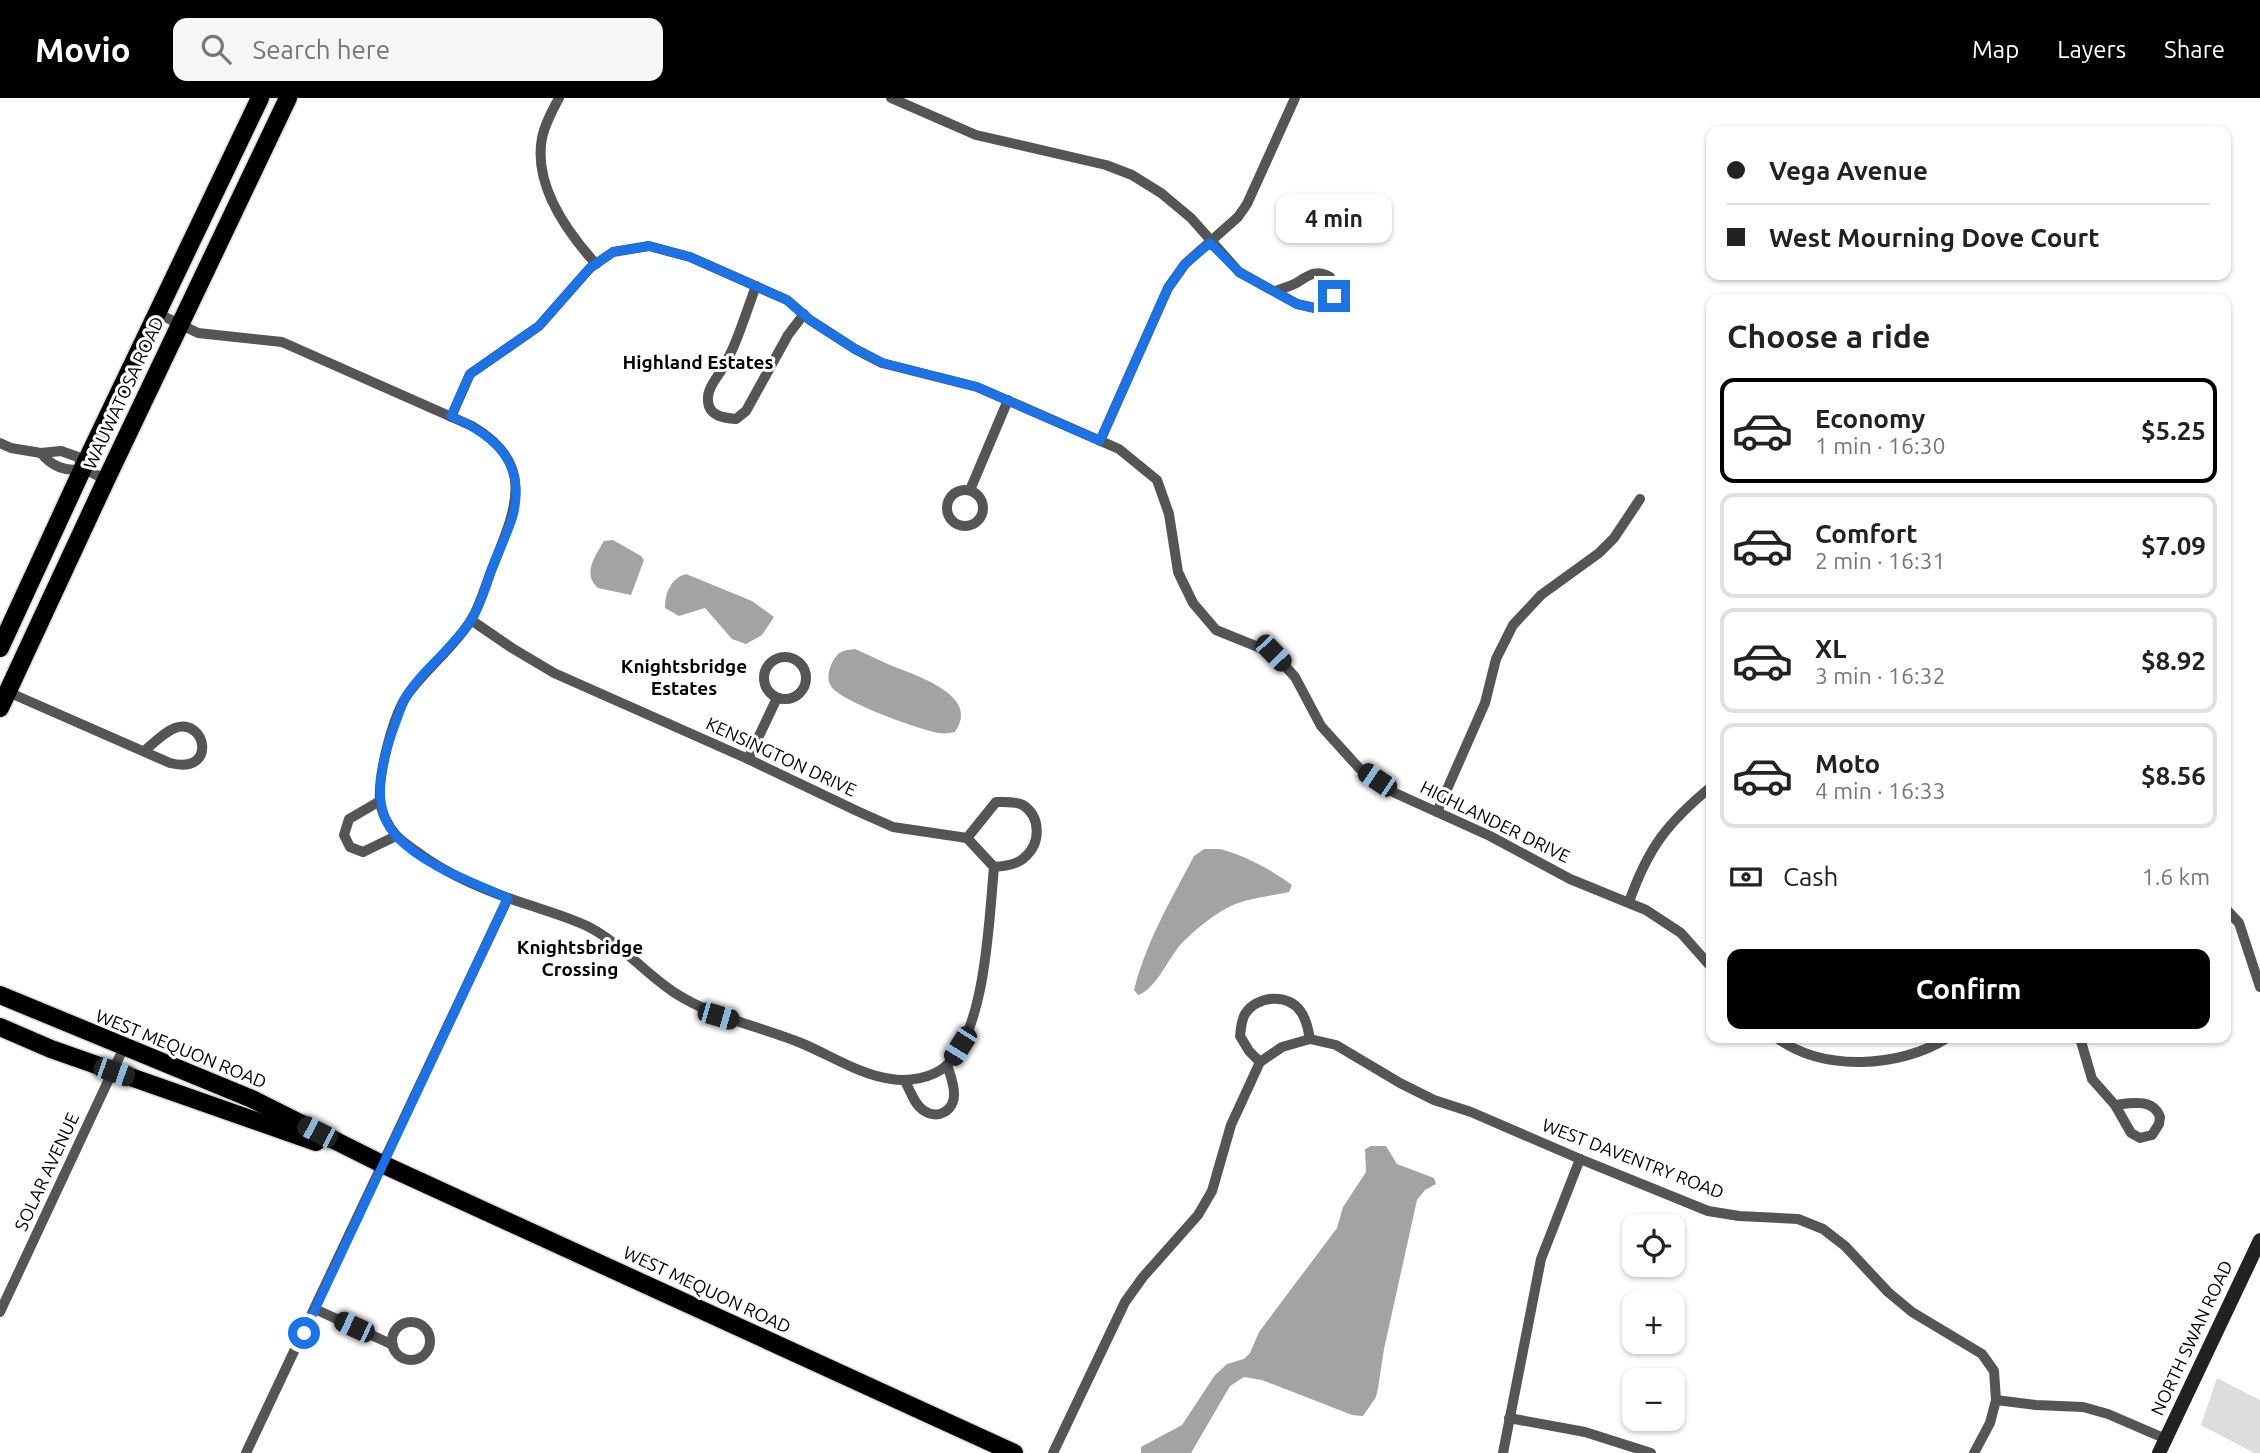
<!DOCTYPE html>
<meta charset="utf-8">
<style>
body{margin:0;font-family:Ubuntu,sans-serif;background:#f6f6f6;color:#222;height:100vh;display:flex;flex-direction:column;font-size:26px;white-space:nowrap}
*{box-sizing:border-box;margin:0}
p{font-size:23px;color:#767676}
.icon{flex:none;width:38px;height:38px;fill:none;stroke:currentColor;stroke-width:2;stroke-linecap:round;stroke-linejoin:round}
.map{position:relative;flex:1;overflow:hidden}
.details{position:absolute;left:1706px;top:196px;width:525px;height:749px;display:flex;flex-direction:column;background:#fff;border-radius:14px;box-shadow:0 2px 5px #0004}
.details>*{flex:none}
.banner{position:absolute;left:1706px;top:28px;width:525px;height:154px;border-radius:14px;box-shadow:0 2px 5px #0004;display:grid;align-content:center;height:154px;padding:0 21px;background:#fff}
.fabs{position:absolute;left:1622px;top:1116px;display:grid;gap:14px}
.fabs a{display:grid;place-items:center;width:63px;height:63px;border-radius:14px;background:#fff;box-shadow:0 2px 5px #0004;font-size:35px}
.end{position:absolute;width:32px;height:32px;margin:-16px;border:9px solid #1a73e8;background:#fff;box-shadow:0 0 0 4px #fff}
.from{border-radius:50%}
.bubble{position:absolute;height:49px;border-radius:14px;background:#fff;box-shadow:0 2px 5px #0004;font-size:23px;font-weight:700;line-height:49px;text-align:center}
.car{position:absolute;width:21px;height:42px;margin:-21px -10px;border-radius:9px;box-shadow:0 0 5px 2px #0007;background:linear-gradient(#222 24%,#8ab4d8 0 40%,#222 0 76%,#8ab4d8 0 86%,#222 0)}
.banner b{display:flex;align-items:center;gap:24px;height:66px;font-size:26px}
.banner b+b{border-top:2px solid #e0e0e0}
.banner i{width:18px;height:18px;background:#222}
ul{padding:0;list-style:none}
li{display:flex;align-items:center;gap:21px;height:105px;margin:0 14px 10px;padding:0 7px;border:4px solid #e0e0e0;border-radius:14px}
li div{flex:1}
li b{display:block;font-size:26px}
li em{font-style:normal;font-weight:700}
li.active{border-color:#000}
li>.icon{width:63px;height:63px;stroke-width:1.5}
h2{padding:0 21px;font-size:32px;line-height:84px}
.pay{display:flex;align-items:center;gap:18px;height:77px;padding:0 21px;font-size:26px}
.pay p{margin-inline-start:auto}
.cta{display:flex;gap:14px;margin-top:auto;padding:14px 21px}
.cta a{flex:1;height:80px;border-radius:14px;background:#000;color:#fff;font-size:28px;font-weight:700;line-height:80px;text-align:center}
header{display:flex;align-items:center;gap:42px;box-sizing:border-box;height:98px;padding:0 35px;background:#000;color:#fff}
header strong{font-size:33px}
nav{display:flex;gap:38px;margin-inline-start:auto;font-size:24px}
.search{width:490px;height:63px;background:#f6f6f6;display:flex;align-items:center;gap:18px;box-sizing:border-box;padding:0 24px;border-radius:14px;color:#767676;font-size:26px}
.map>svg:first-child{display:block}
.green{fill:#dcdcdc}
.water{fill:#a3a3a3}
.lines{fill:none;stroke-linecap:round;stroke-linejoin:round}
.primary-casing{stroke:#dbdbdb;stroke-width:21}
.street{stroke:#555;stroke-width:10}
.secondary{stroke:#222;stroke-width:14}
.primary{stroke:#000;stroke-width:18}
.route{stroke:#1a73e8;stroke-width:9}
.labels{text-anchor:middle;stroke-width:6;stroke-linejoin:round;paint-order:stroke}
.street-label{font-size:18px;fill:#000;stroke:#fff}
.neighbourhood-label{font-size:19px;font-weight:bold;fill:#000;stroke:#fff}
</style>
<header>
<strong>Movio</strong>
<div class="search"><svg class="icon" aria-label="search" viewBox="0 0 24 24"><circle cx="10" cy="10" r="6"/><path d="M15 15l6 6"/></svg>Search here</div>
<nav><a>Map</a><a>Layers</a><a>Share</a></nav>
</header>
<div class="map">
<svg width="2260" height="1355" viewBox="0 0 2260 1355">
<rect width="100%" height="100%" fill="#fff"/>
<polygon class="green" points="2217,1280 2260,1302 2260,1355 2254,1355 2201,1327"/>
<g class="water">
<path d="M613,442L641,458L644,462L631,497L598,490C582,476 595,458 604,443Z"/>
<path d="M686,476L752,503L774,519L762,537L746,546L732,541L705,510L679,518L665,510C665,495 671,480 686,476Z"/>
<path d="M855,551C867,556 878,562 890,567C914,577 982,597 955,634C949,635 945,636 939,635C920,632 839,603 831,588C826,581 829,570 833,563C838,553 845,552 855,551Z"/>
<path d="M1220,751C1246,758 1270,771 1292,787L1289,794C1271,798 1248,800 1231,808C1214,816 1196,831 1183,844C1169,858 1156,892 1138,897L1134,892C1146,844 1171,802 1194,758L1204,751Z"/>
<polygon points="1371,1048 1386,1048 1397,1066 1434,1080 1436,1086 1425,1092 1417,1102 1384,1251 1378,1290 1376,1299 1363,1318 1352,1317 1262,1282 1244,1279 1230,1288 1191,1355 1141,1355 1141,1349 1182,1327 1215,1277 1227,1266 1244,1261 1250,1255 1259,1234 1337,1130 1343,1109 1366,1074 1365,1051"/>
</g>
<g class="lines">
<g class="primary-casing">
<g id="primary">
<polyline points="0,550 83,370 260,0"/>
<polyline points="0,610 106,382 288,0"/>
<polyline points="0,897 252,1001 382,1066 1014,1355"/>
<polyline points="0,929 51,951 316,1044"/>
</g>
</g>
<g class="street">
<path d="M559,0C552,13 545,26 542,40C533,87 567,134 596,166"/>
<path d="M891,0L976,37L1106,67L1132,77L1161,95L1191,120L1239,174L1297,206L1319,211L1329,206L1335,193L1330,179C1317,171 1309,177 1298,184C1292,188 1283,190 1276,193"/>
<path d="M756,188C745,217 737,247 721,273C715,282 707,292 708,302C708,318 724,320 736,321L746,313L788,237L804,216"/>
<path d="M157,215L198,235L282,244L472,328C537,366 516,411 493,468C486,485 481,506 471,522C456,547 426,571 408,596C393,617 378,676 380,702C381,714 388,728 396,737C401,743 409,748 416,753C447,777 489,794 526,806C547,813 568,819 587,828C621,845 644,875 675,895C714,920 759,928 801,945C830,957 860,977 891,981C909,984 932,980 946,968C986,932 989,821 994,769L967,740L893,729L857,713L748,661L554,575L512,550L471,522"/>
<polyline points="451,319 470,276 539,228 590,170 613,154 649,148 690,159 787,202 810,222 855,251 882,265 977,289 1119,351 1157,382 1169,416 1178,474 1193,505 1216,532 1273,555 1295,579 1321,628 1359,670 1395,695 1490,738 1570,781 1646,812 1681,835 1712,870"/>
<polyline points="1100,343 1168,190 1185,166 1238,119 1247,106 1295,0"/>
<polyline points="0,345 11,350 41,355 61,353 78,359 83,370 106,382"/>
<path d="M41,355C51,368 67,375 83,370"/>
<circle cx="965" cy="410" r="18"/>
<polyline points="970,392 1008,302"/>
<circle cx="785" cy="580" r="21"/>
<path d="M8,594L170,665C218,677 206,619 175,630C164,634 153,646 144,653"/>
<polyline points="748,661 777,600"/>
<polyline points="380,703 349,721 344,737 350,749 363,754 396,738"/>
<polyline points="1437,714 1485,605 1496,561 1513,527 1541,497 1599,455 1614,440 1640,401"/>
<path d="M967,740L996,704C1004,704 1015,703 1023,707C1041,719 1041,745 1025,759C1017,767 1004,768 994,769"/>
<path d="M1629,804C1648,750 1667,725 1712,688"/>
<polyline points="2226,811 2239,825 2260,889"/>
<path d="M1777,940C1823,974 1900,970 1947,940"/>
<path d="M2080,940L2092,981L2115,1007L2131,1035L2140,1040L2152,1037L2159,1026L2160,1019C2153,1000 2131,1005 2115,1007"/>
<path d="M1260,964L1249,953L1240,938C1241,931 1241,923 1245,916C1257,897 1289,895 1301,914C1307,922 1308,932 1310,941"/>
<path d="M905,983C910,992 914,1006 923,1012C938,1023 955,1012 954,995C954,986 950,976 947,967"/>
<polyline points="315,1211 393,1247"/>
<polyline points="0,1214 124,949"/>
<circle cx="411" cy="1243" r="19"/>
<polyline points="1996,1302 2036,1307 2083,1309 2108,1316 2166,1341"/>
<polyline points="1509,1320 1585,1334 1651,1355"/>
<polyline points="246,1355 508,800"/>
<polyline points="1053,1355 1125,1204 1143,1179 1198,1117 1212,1093 1231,1027 1260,964 1282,949 1310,941 1336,947 1400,985 1434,1002 1471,1014 1580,1061 1708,1113 1739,1118 1798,1121 1823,1131 1845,1148 1888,1194 1912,1214 1982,1256 1994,1273 1996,1302 1990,1325 1974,1355"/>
<polyline points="1503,1355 1541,1161 1580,1061"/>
</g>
<polyline class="secondary" points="2159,1355 2260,1142"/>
<use href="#primary" class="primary"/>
</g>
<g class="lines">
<path class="route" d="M304,1235L508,800C471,783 426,769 397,739C368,708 383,658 396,624C399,616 402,606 406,599C423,570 454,550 471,522C482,505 487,482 495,463C501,447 510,431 514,414C525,362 493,337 451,318L470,276L539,228L590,170L613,154L649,148L690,159L787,202L810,222L855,251L883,265L977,289L1100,343L1168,190L1185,166L1210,145L1239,174L1297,206L1319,211L1329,206L1334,198"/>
</g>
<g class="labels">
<g class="street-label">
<text transform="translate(124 295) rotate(-65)" y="6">WAUWATOSA ROAD</text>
<text transform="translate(781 659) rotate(25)" y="6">KENSINGTON DRIVE</text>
<text transform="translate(1495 724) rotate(26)" y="6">HIGHLANDER DRIVE</text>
<text transform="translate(181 951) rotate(22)" y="6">WEST MEQUON ROAD</text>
<text transform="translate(1633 1061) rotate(21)" y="6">WEST DAVENTRY ROAD</text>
<text transform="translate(47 1074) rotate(-65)" y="6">SOLAR AVENUE</text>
<text transform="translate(707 1192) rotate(25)" y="6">WEST MEQUON ROAD</text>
<text transform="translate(2192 1240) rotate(-65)" y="6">NORTH SWAN ROAD</text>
</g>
<g class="neighbourhood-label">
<text x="698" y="271">Highland Estates</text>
<text x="684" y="575">Knightsbridge<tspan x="684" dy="22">Estates</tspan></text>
<text x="580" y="856">Knightsbridge<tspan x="580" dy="22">Crossing</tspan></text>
</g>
</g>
</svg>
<div class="fabs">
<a><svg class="icon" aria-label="locate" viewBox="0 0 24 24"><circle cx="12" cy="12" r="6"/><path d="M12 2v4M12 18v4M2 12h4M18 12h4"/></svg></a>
<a>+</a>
<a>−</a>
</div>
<i class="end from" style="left:304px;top:1235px"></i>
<i class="end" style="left:1334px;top:198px"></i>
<div class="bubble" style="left:1276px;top:96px;width:116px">4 min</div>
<i class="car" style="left:1273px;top:555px;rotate:136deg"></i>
<i class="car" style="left:1377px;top:682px;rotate:304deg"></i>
<i class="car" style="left:718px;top:918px;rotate:106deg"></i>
<i class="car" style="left:960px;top:948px;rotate:212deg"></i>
<i class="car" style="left:114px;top:974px;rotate:109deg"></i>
<i class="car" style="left:317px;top:1034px;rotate:297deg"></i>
<i class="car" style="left:354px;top:1229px;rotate:295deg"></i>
<div class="banner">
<b><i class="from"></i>Vega Avenue</b>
<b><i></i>West Mourning Dove Court</b>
</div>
<section class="details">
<h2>Choose a ride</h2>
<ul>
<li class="active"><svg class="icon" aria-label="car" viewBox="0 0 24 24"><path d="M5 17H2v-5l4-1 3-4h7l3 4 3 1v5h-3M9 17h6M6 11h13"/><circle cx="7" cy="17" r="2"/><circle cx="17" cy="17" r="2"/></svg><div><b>Economy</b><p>1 min · 16:30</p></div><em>$5.25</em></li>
<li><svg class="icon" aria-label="car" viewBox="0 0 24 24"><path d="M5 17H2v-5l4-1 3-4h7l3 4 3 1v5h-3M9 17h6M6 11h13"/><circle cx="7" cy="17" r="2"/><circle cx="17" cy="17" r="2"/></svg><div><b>Comfort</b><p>2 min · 16:31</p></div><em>$7.09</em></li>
<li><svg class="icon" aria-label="car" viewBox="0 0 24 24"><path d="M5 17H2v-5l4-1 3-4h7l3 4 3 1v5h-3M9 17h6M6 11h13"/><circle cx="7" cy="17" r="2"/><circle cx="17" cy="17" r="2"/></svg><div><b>XL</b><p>3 min · 16:32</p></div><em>$8.92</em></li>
<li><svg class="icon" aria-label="car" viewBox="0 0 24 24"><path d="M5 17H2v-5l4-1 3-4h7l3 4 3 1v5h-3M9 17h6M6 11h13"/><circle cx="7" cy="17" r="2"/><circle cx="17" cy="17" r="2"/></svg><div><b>Moto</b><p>4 min · 16:33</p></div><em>$8.56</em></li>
</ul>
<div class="pay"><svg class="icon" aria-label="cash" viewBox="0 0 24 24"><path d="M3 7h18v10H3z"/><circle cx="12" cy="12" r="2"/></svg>Cash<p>1.6 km</p></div>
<div class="cta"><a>Confirm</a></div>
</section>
</div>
